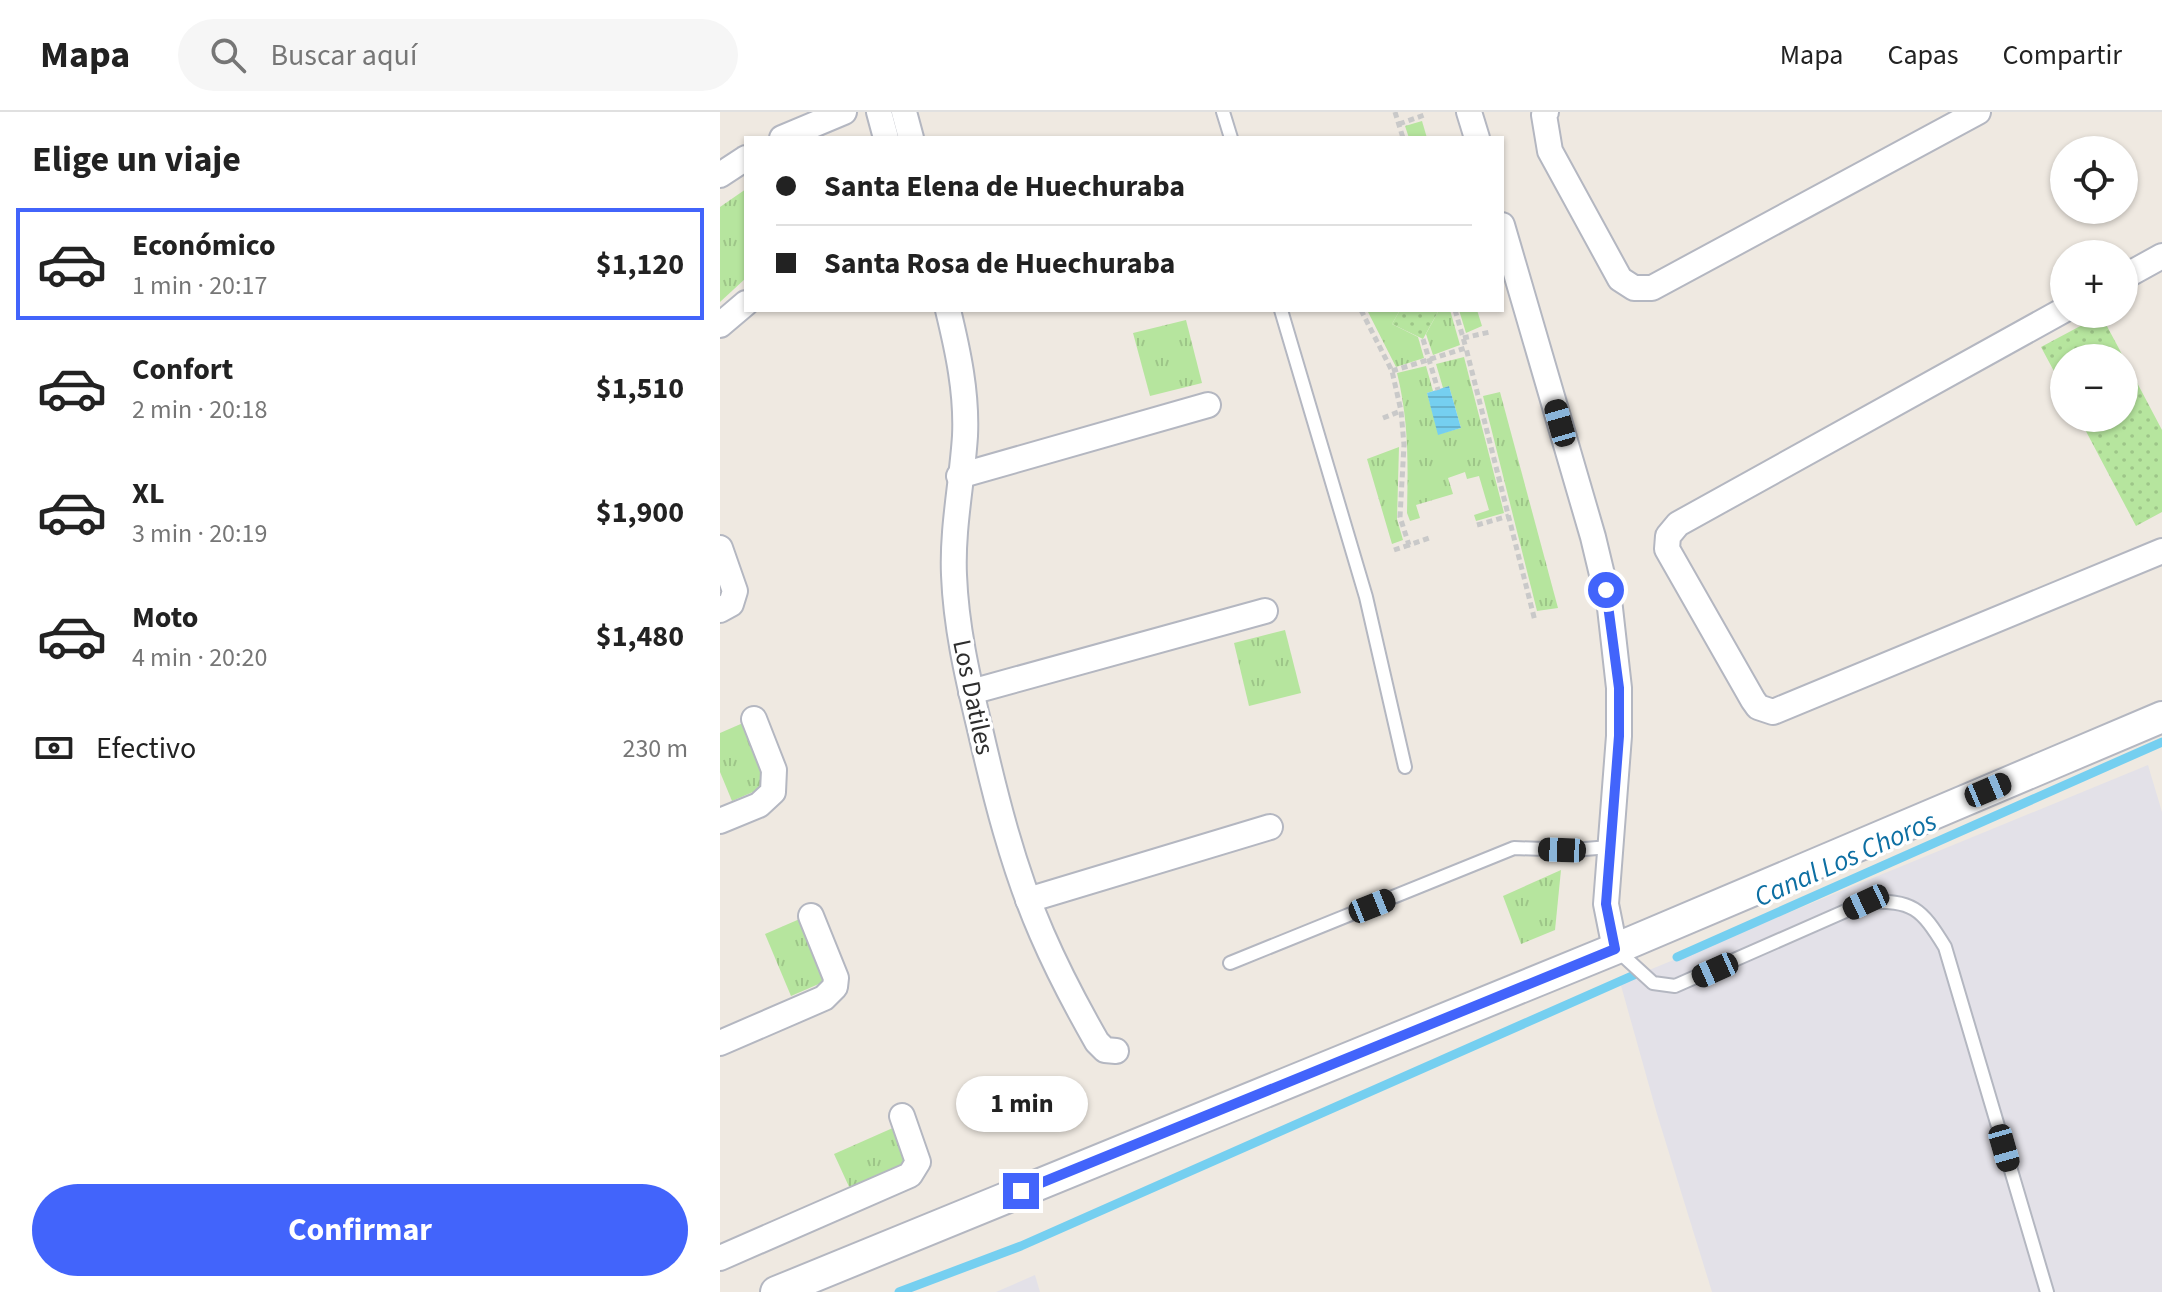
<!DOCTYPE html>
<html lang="es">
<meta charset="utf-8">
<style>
body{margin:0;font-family:"Source Sans 3",sans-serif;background:#f6f6f6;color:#222;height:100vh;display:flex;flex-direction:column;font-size:30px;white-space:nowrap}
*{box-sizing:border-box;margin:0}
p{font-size:26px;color:#767676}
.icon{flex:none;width:44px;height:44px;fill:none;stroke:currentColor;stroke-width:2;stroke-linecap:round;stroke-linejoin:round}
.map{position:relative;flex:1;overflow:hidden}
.panel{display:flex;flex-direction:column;background:#fff;width:720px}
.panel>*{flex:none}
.guide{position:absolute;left:24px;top:24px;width:760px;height:176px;border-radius:0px;box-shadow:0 2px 6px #0004;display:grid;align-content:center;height:176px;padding:0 32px;background:#fff}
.controls{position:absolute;left:1330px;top:24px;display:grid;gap:16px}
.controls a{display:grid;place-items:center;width:88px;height:88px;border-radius:50%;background:#fff;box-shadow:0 2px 6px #0004;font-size:40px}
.end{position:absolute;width:36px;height:36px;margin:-18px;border:10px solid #4264fb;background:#fff;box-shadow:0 0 0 4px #fff}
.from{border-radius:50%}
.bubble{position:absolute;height:56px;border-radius:28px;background:#fff;box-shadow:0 2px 6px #0004;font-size:26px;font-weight:700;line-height:56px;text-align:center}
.car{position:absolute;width:24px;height:48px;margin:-24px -12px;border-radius:10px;box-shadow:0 0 6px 2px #0007;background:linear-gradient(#222 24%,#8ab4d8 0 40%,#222 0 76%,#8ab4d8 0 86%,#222 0)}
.guide b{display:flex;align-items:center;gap:28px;height:76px;font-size:30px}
.guide b+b{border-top:2px solid #e0e0e0}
.guide i{width:20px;height:20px;background:#222}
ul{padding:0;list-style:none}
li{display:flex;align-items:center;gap:24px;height:112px;margin:0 16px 12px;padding:0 16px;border:4px solid transparent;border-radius:0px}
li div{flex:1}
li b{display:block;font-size:30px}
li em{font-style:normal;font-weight:700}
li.active{border-color:#4264fb}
li>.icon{width:72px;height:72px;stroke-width:1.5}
h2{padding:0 32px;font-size:36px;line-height:96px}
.pay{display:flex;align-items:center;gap:20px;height:88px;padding:0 32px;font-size:30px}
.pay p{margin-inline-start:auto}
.action{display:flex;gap:16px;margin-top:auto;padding:16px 32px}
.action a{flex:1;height:92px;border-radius:48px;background:#4264fb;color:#fff;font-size:32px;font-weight:700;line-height:92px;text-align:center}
header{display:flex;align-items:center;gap:48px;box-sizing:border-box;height:112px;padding:0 40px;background:#fff;border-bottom:2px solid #e0e0e0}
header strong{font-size:38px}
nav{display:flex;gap:44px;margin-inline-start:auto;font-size:28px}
.search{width:560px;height:72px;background:#f6f6f6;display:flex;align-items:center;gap:20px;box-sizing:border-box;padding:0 28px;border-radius:44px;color:#767676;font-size:30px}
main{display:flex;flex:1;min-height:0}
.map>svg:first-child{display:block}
.industrial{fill:#e3e1e8}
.grass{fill:url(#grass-tufts)}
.park{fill:url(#park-dots)}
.water{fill:url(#water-rules)}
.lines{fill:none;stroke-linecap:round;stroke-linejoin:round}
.stream{stroke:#75cff0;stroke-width:9}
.service-casing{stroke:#b4b7c1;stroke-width:16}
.minor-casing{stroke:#b4b7c1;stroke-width:28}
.tertiary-casing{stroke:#b4b7c1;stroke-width:34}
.path{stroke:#c9c9c9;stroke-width:5;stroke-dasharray:6 4;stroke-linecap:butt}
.service{stroke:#fff;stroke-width:12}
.minor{stroke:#fff;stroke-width:24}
.tertiary{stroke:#fff;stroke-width:30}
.route{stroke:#4264fb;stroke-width:10}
.labels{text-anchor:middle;stroke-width:7;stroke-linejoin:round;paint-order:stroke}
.street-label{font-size:26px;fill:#2e2e2e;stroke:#fff}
.water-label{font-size:28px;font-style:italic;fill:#0d6fa3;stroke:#fff}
</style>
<header>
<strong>Mapa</strong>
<div class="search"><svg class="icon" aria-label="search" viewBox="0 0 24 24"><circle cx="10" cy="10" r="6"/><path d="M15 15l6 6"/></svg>Buscar aquí</div>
<nav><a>Mapa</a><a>Capas</a><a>Compartir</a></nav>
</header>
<main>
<section class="panel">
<h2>Elige un viaje</h2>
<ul>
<li class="active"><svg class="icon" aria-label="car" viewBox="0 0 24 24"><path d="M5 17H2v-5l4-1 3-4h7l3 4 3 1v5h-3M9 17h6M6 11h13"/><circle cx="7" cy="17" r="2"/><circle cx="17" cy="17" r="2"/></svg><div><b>Económico</b><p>1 min · 20:17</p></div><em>$1,120</em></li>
<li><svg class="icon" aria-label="car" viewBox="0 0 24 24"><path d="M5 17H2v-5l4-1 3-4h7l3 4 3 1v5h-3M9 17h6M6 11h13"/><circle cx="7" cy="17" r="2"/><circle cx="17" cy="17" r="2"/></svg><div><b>Confort</b><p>2 min · 20:18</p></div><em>$1,510</em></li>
<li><svg class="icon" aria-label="car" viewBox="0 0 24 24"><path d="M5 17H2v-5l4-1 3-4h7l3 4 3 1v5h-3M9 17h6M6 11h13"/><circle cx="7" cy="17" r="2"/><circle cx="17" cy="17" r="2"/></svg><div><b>XL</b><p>3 min · 20:19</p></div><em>$1,900</em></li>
<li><svg class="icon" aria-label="car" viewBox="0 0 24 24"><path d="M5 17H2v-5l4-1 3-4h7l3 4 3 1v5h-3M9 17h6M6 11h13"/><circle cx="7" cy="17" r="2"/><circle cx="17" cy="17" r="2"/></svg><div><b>Moto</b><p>4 min · 20:20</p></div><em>$1,480</em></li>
</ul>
<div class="pay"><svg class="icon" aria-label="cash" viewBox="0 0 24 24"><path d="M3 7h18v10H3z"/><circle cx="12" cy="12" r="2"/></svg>Efectivo<p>230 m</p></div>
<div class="action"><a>Confirmar</a></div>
</section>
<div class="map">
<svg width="1442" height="1180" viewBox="0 0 1442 1180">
<defs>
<pattern id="grass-tufts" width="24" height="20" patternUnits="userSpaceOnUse" patternTransform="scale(2)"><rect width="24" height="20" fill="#b6e59e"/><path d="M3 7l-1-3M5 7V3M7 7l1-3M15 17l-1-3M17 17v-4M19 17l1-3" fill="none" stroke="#9dc588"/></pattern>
<pattern id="park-dots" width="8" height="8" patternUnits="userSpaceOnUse" patternTransform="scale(2)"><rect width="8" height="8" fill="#b6e59e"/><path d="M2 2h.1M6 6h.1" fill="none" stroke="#9dc588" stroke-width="1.8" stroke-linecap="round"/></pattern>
<pattern id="water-rules" width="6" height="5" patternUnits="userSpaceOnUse" patternTransform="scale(2)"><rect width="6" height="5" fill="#75cff0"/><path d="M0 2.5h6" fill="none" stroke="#66b2ce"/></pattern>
</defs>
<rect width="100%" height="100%" fill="#efe9e1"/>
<g class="industrial">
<polygon points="1428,653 1442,700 1442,1180 992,1180 937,1002 900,870"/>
<polygon points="315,1163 320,1180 276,1180"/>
</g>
<g class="grass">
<polygon points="702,9 707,26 689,26 685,14"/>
<polygon points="26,77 26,166 0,190 0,95"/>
<polygon points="647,198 680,198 672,212 698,225 704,246 676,255"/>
<polygon points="719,198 730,198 740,233 713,243 706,222"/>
<polygon points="739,198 757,198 762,214 746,221"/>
<polygon points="466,208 482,271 430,284 413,221"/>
<path d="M744,245L784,401L756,409L754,403L769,398L759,364L747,367L745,360L728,366L733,382L696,393L700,406L690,409L687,401C688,351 689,310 677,261L706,254L713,279L707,281L719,322L741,316L729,274L723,276L716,252Z"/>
<polygon points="780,280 838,496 817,499 763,284"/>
<polygon points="679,335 677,407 683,428 672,432 647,347"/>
<polygon points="565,518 581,581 529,594 514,531"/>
<polygon points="23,611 49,673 12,689 0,660 0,621"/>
<polygon points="841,758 835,818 801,832 783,784"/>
<polygon points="82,806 108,868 71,884 45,822"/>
<polygon points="175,1015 191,1052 131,1079 114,1042"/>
</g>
<g class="park">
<polygon points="680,198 719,198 703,227 672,212"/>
<polygon points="1381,203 1404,246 1344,246 1344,278 1321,235"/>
<polygon points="1404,246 1442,318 1442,400 1416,414 1359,306 1404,306"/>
</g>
<polygon class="water" points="729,274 741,316 718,323 707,281"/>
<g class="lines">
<g class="stream">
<polyline points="957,845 1442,630"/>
<polyline points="179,1180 301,1134 914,863"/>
</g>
<g class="service-casing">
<g id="service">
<polyline points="503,0 511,26"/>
<polyline points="561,198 646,485 685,655"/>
<path d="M898,839L933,871L955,874L1146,790C1193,788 1201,796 1225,835L1327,1180"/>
<polyline points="510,851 794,736 852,738 890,735"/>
</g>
</g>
<g class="minor-casing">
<g id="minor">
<polyline points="159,0 166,26"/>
<polyline points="184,0 191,26"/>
<polyline points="749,0 757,26"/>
<polyline points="826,0 824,3 830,39 900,167 914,176 932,176 1258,0"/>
<polyline points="62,26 124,0"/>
<polyline points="0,63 26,46"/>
<polyline points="782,113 873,425 890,496 899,576 899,624 886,792 895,837"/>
<polyline points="1404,165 1442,144"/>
<path d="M228,198C238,239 247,281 245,324C242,371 232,416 234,463C236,514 247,563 259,613C275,683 293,756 322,822C338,859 357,895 377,930L385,938L396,939"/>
<polyline points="1344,198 958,412 948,424 947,437 1033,588 1038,595 1053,600 1442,439"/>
<polyline points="0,213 26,191"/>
<polyline points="239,364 488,293"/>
<polyline points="0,436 15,479 11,492 0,498"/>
<polyline points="251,580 545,499"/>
<polyline points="0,709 39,693 53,680 54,658 34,607"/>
<polyline points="308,788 550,715"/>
<polyline points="0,931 104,886 115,875 116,866 91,804"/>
<polyline points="0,1146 190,1063 198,1050 182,1004"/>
</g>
</g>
<g class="tertiary-casing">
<polyline id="tertiary" points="56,1180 895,837 1442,605"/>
</g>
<g class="path">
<polyline points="675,0 683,26"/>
<polyline points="679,12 707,2"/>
<polyline points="641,198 672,259 681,299 684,333 680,405 689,433 712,425"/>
<polyline points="735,198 746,236"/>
<polyline points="743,226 770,220"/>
<polyline points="703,227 718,278"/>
<polyline points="672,259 746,236 815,509"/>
<polyline points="663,306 681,299"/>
<polyline points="757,413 789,404"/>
<polyline points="674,438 689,433"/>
</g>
<use href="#service" class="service"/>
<use href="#minor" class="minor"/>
<use href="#tertiary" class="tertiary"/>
</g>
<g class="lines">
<polyline class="route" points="301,1079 895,837 886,792 899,624 899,576 886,478"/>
</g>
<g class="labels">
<g class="street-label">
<text transform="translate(254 585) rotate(78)" y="9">Los Datiles</text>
</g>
<g class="water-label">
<text transform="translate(1125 746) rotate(-24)" y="10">Canal Los Choros</text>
</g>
</g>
</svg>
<div class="controls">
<a><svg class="icon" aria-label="locate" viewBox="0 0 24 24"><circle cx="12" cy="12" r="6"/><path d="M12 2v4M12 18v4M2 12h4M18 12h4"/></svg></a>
<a>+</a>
<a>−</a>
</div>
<i class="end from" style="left:886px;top:478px"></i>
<i class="end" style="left:301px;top:1079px"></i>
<div class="bubble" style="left:236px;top:964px;width:132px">1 min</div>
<i class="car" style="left:840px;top:311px;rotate:344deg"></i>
<i class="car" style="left:1268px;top:678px;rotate:67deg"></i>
<i class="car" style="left:842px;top:738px;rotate:272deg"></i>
<i class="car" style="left:1146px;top:790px;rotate:245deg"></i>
<i class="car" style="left:652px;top:794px;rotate:68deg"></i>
<i class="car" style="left:995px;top:858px;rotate:246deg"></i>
<i class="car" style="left:1284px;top:1036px;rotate:164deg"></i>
<div class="guide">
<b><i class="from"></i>Santa Elena de Huechuraba</b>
<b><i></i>Santa Rosa de Huechuraba</b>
</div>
</div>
</main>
